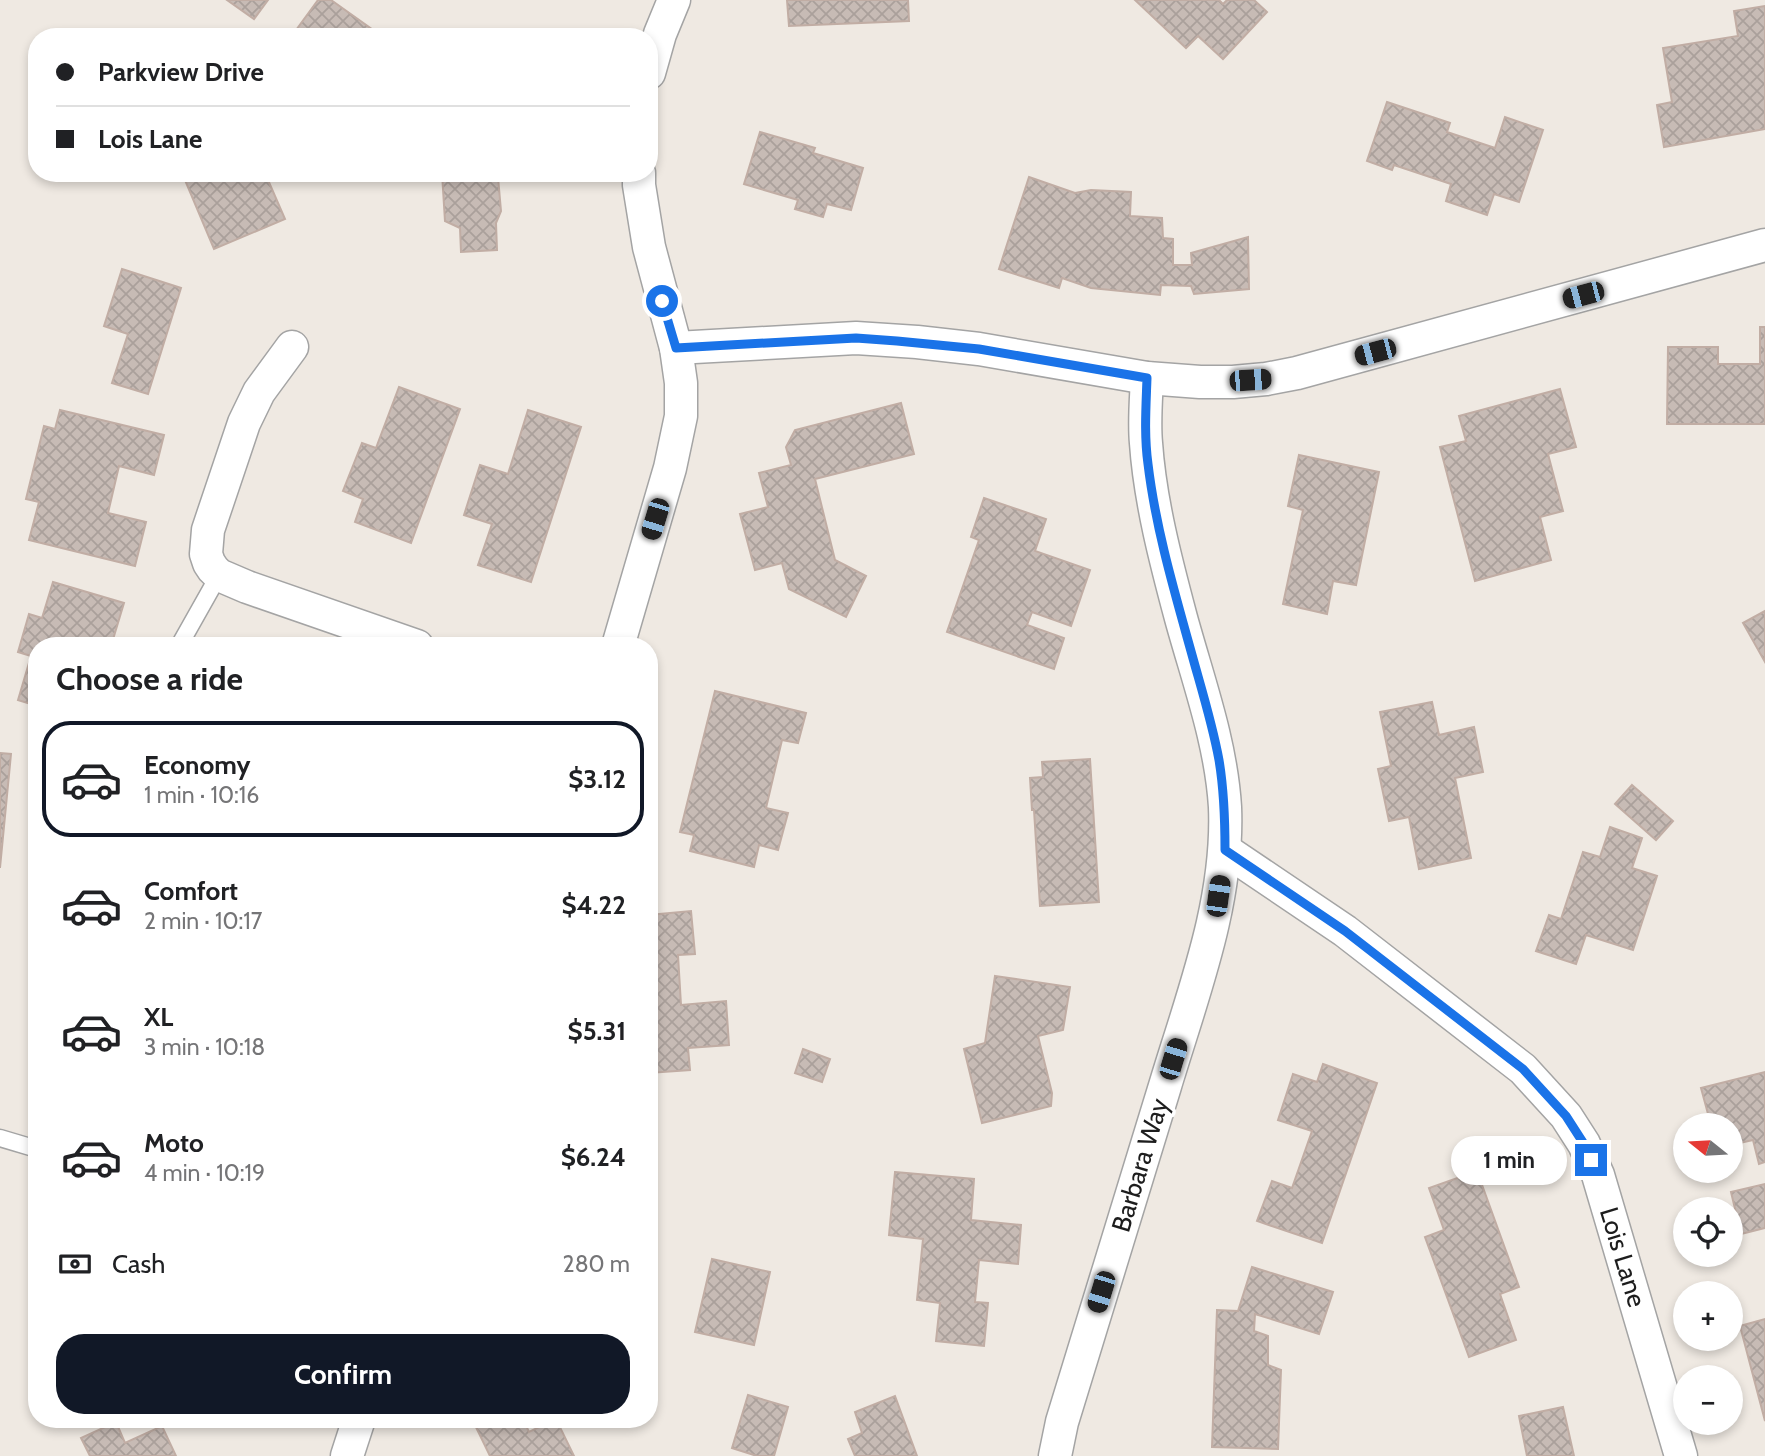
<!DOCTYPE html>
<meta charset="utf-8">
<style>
body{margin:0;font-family:Cabin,sans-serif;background:#f6f6f6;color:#202124;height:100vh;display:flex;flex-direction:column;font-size:26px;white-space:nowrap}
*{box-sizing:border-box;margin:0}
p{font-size:23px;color:#757577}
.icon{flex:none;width:38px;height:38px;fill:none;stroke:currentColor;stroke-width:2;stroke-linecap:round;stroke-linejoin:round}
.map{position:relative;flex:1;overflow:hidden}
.details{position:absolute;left:28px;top:637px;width:630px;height:791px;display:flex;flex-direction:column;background:#fff;border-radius:28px;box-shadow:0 4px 10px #0003}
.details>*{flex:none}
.guide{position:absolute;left:28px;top:28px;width:630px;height:154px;border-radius:28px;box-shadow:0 4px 10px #0003;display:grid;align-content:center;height:154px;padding:0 28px;background:#fff}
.needle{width:46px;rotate:288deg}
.controls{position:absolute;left:1673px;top:1113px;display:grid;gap:14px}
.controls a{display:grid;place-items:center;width:70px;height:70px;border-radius:50%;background:#fff;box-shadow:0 4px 10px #0003;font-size:35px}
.end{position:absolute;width:32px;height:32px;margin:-16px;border:9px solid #1a73e8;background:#fff;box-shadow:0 0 0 4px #fff}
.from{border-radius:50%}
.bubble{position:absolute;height:49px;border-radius:24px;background:#fff;box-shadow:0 4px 10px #0003;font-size:23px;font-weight:700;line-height:49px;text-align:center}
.car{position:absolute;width:21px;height:42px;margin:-21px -10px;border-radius:9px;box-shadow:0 0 5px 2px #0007;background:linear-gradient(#222 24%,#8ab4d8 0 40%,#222 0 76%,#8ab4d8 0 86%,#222 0)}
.guide b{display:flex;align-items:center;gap:24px;height:66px;font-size:26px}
.guide b+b{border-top:2px solid #e0e0e0}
.guide i{width:18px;height:18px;background:#202124}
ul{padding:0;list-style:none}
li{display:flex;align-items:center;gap:21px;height:116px;margin:0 14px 10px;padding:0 14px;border:4px solid transparent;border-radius:28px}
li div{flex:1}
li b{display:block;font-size:26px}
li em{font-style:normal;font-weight:700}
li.on{border-color:#111827}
li>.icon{width:63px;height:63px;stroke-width:1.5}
h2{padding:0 28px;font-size:32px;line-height:84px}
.pay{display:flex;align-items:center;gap:18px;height:77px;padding:0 28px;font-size:26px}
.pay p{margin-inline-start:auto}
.cta{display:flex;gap:14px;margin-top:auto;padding:14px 28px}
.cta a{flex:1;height:80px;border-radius:28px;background:#111827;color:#fff;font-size:28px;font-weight:700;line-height:80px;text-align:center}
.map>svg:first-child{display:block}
.building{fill:url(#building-cross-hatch);stroke:#c1ada4;stroke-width:2}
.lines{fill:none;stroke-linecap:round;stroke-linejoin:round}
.service-casing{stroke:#a4a4a4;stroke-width:19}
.minor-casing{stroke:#a4a4a4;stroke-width:35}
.service{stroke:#fff;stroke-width:16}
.minor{stroke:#fff;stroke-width:32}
.route{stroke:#1a73e8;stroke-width:9}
.labels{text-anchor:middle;stroke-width:7;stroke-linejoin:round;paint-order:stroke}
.street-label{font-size:26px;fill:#1d1d1d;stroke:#fff}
</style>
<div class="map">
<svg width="1765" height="1456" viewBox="0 0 1765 1456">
<defs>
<pattern id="building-cross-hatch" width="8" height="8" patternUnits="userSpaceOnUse" patternTransform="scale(1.75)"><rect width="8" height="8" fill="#c7bbb5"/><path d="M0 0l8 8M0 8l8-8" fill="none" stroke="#aaa09b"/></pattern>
</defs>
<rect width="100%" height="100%" fill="#efe9e2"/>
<g class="building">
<polygon points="227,0 268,0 254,19"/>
<polygon points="318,0 331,0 383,37 291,37"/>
<polygon points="787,0 908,0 909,21 789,26"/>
<polygon points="1135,0 1219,0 1223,4 1227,0 1254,0 1267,12 1223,59 1198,36 1186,48"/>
<polygon points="1765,6 1765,129 1664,147 1657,105 1672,102 1663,48 1738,36 1734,11"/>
<polygon points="1387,102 1450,123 1447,132 1495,148 1505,117 1543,130 1519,202 1494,194 1487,215 1446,201 1451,184 1394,165 1392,170 1367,161"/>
<polygon points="760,132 815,148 813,153 863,168 851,210 827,204 823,217 795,209 798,200 744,184"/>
<polygon points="182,173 265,173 285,219 214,249"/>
<polygon points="442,173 500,173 498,177 501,211 496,223 497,250 461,252 460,228 445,221"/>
<polygon points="1029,177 1075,193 1091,190 1131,192 1130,216 1162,218 1163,238 1173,239 1173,265 1192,265 1191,253 1248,237 1249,289 1194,294 1191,286 1161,285 1160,295 1091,288 1062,278 1059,288 999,269"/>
<polygon points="122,269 181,288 148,394 112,383 128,334 104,326"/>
<polygon points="1760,327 1765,327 1765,424 1667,424 1668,347 1718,347 1718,364 1760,364"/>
<polygon points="399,387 460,409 411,543 355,522 363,499 343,491 362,443 376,448"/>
<polygon points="1560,389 1576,447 1548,454 1563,511 1540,517 1551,560 1475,581 1440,447 1466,441 1459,416"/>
<polygon points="901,403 914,454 815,479 835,560 866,576 846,617 789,589 782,563 755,570 740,514 768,507 759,473 791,465 786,447 795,430"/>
<polygon points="60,410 164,435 154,475 119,466 108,513 146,522 135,566 29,540 39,502 26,499 44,426 55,429"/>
<polygon points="528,410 581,427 531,582 478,565 492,524 464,515 480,465 508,474"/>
<polygon points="1299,455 1379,472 1356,585 1333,581 1327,614 1283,604 1303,510 1288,506"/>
<polygon points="984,498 1046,519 1035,551 1090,570 1071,626 1032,612 1027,625 1064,638 1054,669 947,632 979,540 971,537"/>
<polygon points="53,582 124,603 111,646 37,646 37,706 18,700 31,656 18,652 29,614 42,618"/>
<polygon points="1765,611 1765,662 1743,623"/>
<polygon points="715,691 806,713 798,743 782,740 766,808 788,813 778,850 759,845 754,867 690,851 694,835 680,832"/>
<polygon points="1432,702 1439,735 1474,727 1483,772 1455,778 1471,858 1419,869 1409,817 1389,821 1378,769 1391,766 1380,712"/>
<polygon points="0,753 11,754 0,868"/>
<polygon points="1090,759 1099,902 1040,906 1034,810 1032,810 1030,778 1043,777 1042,762"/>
<polygon points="1632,785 1673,821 1656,840 1615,804"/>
<polygon points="1610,827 1642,838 1632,868 1657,876 1633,950 1586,935 1576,964 1536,951 1549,915 1561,919 1583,852 1600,857"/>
<polygon points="691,911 695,954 678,955 681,1005 726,1001 729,1045 688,1048 690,1070 649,1073 649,915"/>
<polygon points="995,976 1070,987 1063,1030 1038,1036 1052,1093 1051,1106 982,1123 964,1049 985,1043"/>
<polygon points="803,1049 830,1059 822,1082 795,1073"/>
<polygon points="1323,1064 1377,1083 1322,1243 1257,1221 1272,1181 1292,1188 1312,1131 1278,1120 1293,1074 1317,1082"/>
<polygon points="1765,1072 1765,1162 1759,1164 1753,1140 1731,1145 1731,1125 1711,1125 1701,1088"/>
<polygon points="1477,1171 1519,1287 1500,1294 1516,1340 1469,1357 1425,1237 1444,1230 1429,1188"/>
<polygon points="895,1172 974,1179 971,1220 1021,1225 1018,1264 979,1260 975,1302 988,1303 984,1346 936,1341 940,1303 917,1300 923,1239 889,1235"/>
<polygon points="1765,1184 1765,1228 1741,1234 1731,1192"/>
<polygon points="712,1259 770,1272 754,1345 695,1332"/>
<polygon points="1252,1267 1333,1292 1319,1334 1255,1314 1254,1331 1268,1336 1268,1365 1281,1370 1278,1449 1212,1447 1217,1310 1238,1311"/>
<polygon points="1765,1319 1765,1421 1740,1326"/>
<polygon points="748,1395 788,1407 774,1456 757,1456 732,1448"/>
<polygon points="895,1396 917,1456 855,1456 848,1439 862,1433 855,1412"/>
<polygon points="1563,1407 1574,1456 1527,1456 1519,1416"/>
<polygon points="472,1419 523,1419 529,1432 556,1419 574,1456 490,1456"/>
<polygon points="116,1422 125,1443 162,1426 176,1456 90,1456 81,1438"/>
</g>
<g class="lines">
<g class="service-casing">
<g id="service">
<polyline points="179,646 219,575"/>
<polyline points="0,1138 37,1149"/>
</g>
</g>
<g class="minor-casing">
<g id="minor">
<polyline points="649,73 660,34 674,0"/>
<polyline points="292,347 259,392 244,423 208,530 206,554 209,563 213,569 219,575 247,587 417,646"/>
<polyline points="676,348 856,338 917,342 979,349 1147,378 1200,382 1233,382 1266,379 1297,373 1765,245"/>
<polyline points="618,646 670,468 681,416 681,383 676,348 649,247 639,185 639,173"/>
<polyline points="1225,850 1345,931 1523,1069 1566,1116 1584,1144 1598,1175 1681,1456"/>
<polyline points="347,1456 359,1419"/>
<path d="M1055,1456L1062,1422C1096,1310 1130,1198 1165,1086C1192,996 1229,903 1225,807C1221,742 1198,680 1181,618C1166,562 1150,501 1146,443C1144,422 1146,400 1147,378"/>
</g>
</g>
<use href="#service" class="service"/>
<use href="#minor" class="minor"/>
</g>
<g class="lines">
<path class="route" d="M662,301L676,348L856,338L897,341L979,349L1147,378C1146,407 1144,435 1148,464C1156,531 1176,597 1194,662C1203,694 1213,727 1219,760C1224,790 1225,820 1225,850L1345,931L1523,1069L1566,1116L1584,1144L1591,1160"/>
</g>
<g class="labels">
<g class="street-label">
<text transform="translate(1140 1165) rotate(-73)" y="9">Barbara Way</text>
<text transform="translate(1623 1257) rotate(73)" y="9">Lois Lane</text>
</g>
</g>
</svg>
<div class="controls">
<a><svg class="needle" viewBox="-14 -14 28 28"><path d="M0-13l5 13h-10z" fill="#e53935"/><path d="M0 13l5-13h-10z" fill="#757577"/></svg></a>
<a><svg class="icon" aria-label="locate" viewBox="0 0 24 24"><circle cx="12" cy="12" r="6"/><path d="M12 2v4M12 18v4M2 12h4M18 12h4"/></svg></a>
<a>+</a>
<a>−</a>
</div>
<i class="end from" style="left:662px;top:301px"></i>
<i class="end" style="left:1591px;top:1160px"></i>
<div class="bubble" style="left:1451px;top:1136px;width:116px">1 min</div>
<i class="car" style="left:1583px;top:295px;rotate:255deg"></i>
<i class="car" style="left:1375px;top:352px;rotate:255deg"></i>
<i class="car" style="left:1250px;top:380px;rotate:86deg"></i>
<i class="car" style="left:655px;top:519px;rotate:197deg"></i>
<i class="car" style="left:1218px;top:896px;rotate:8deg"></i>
<i class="car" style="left:1173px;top:1059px;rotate:17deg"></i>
<i class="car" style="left:1101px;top:1292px;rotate:197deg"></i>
<div class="guide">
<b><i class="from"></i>Parkview Drive</b>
<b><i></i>Lois Lane</b>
</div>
<section class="details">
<h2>Choose a ride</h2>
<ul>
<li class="on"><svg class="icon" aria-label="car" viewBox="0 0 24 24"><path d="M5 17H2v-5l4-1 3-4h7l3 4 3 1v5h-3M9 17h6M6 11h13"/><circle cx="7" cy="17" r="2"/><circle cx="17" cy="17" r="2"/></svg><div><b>Economy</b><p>1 min · 10:16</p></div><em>$3.12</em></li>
<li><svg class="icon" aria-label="car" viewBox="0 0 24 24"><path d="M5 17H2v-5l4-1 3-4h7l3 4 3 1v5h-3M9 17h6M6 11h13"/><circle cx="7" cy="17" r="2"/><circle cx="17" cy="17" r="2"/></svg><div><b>Comfort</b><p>2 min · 10:17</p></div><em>$4.22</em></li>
<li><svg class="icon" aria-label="car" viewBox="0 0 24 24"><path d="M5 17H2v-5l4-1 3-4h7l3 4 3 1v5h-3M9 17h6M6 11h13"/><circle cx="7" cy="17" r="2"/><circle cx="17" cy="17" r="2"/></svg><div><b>XL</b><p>3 min · 10:18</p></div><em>$5.31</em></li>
<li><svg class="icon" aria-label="car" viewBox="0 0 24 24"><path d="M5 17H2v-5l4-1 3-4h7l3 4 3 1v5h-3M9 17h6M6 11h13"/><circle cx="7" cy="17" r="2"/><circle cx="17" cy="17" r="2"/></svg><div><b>Moto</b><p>4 min · 10:19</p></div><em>$6.24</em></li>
</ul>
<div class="pay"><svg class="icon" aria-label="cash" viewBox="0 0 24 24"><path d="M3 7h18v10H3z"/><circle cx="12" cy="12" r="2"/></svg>Cash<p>280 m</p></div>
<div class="cta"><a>Confirm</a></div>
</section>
</div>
